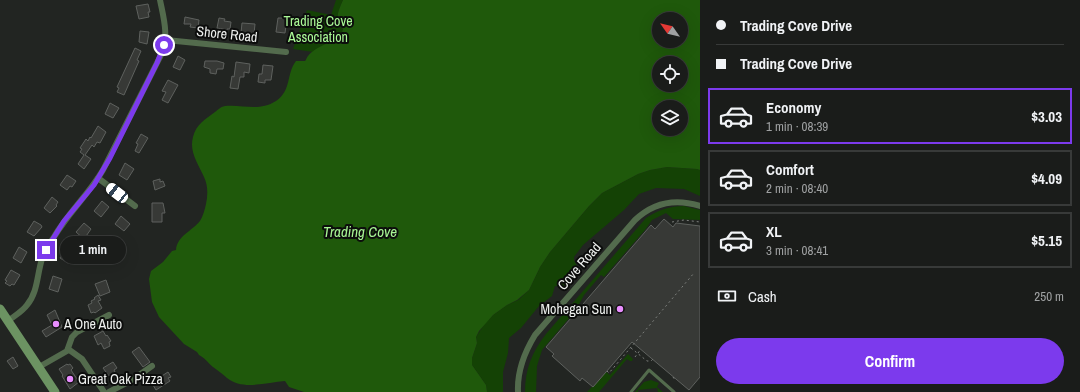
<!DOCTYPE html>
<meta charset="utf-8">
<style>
body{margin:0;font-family:"Archivo Narrow",sans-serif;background:#232523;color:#f1f3f6;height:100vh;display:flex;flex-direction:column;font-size:15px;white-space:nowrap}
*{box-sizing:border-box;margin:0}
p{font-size:13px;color:#9fa1a2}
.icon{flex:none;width:22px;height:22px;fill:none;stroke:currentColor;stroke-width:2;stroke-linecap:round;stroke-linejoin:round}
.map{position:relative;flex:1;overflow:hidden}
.sheet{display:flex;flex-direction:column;background:#1a1c1a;width:380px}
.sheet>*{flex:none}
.guide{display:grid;align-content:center;height:88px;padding:0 16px;background:#1a1c1a}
.needle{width:26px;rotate:304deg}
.controls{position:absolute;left:652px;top:12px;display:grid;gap:8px}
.controls a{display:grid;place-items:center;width:36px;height:36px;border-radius:50%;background:#1a1c1a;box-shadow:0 4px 16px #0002,0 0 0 1px #383a39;font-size:20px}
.end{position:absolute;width:18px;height:18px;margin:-9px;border:5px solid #7c3aed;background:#fff;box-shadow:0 0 0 2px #fff}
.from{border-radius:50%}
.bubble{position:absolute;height:28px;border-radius:14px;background:#1a1c1a;box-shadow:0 4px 16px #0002,0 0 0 1px #383a39;font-size:13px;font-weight:700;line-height:28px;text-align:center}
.car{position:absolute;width:12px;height:24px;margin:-12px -6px;border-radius:5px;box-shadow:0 0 3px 1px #0007;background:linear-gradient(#fff 24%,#345 0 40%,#fff 0 76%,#345 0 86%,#fff 0)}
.guide b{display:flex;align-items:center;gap:14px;height:38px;font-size:15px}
.guide b+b{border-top:1px solid #383a39}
.guide i{width:10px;height:10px;background:#f1f3f6}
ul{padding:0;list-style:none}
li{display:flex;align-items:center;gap:12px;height:56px;margin:0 8px 6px;padding:0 8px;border:2px solid #383a39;border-radius:0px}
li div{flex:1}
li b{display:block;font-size:15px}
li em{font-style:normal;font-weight:700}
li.on{border-color:#7c3aed}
li>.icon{width:36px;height:36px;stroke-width:1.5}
.pay{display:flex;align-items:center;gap:10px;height:44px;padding:0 16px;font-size:15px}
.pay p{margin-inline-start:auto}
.action{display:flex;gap:8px;margin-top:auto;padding:8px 16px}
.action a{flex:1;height:46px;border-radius:24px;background:#7c3aed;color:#fff;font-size:16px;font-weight:700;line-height:46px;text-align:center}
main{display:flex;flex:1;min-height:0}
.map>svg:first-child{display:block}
.green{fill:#144205}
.water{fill:#1f590b;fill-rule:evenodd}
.building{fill:#373936;stroke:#5e615e}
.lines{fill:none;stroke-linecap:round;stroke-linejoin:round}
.path{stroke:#7c7f7c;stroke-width:1;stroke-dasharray:2 3;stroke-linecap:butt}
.lane{stroke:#536b4d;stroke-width:3}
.street{stroke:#536b4d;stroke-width:6}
.secondary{stroke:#6c9362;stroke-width:9}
.route{stroke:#7c3aed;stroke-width:5}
.poi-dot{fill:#e98eff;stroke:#0c0d0c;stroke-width:1.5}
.labels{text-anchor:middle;stroke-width:4;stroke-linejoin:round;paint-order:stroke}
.park-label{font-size:14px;fill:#abfa97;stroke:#0c0d0c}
.street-label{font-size:14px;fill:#eef0ee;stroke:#0c0d0c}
.poi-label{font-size:14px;fill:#eef0ee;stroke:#0c0d0c;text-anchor:start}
.water-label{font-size:15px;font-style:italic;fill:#a8f794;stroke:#0c0d0c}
</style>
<main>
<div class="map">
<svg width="700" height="392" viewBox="0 0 700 392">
<rect width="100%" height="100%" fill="#222522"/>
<g class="green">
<path d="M336,0H343C338,13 334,17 343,30L340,36L313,52L293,49L307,10L331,15Z"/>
<path d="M667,167L697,169L700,170V196L684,189L656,188L639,194L624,210L583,245L574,257V260L579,270C576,276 572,282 567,287L555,286L552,296L539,306L521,328L509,338L508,353L503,372V392H487L486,385L472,365V358L477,343L476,337L485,323L493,315L507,305L518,300L529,290L540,267L550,252L589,206L602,193L638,174L650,170Z"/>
<path d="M684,206L700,210V220L673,219L666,213L652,220L645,230L604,277L601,275L584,295L576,310L542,350L537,366L536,392H525C525,369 532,352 546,334L646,218C658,210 670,206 684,206Z"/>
<polygon points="628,354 633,359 632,361 630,361 627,359 599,392 587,392 606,372 610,375"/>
<polygon points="651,380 659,383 657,387 663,392 658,392 657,388 638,390 638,392 635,392 644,382"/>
</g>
<path class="water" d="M343,0H700V170L697,169L667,167L650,170L638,174L602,193L589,206L550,252L540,267L529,290L517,300L507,305L493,315L479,331L476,337L477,343L472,358V365L486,385L487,392H304L289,387L285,381C267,382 243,391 227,378C223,374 218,371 213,367C207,362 205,358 199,355L197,352L184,344L159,317L152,302L149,279L151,271L163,262L172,251L176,250C177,236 192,231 200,221C203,216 205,209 206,204C208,195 208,185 204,177C198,163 189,152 193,137C196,124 206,119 215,112C218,110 220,107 225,106C242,104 259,112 276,101C292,90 286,74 296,61H305C306,60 307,57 308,56C316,45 341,41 343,29C334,19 338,12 343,0ZM659,19H681V41H659ZM659,63H681V85H659ZM659,107H681V129H659Z"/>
<g class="building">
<polygon points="148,4 150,12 148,12 149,17 139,19 136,6"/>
<polygon points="185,17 199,20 198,28 190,27 191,24 184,24"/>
<polygon points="219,18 225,19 224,21 231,22 230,29 227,29 227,30 217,28"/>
<polygon points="278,18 287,18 285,33 276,32"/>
<polygon points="242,23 255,24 254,34 241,33"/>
<polygon points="140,31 149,32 147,44 139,42"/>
<polygon points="135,48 141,51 137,60 139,61 124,95 117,92 119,88 117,87"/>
<polygon points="178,56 185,60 180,70 173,67"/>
<polygon points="205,61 217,61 224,63 223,69 217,69 216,74 210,73 210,69 204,67"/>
<polygon points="236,62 250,64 249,73 244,72 244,77 240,77 238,89 230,88 232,76 234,77"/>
<polygon points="263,65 273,66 271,80 265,80 265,83 258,82 259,74 262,74"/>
<polygon points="168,80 178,85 168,103 162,100 166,92 162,91"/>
<polygon points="110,103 119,108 113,118 105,114"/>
<polygon points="98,126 106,132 100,143 97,142 94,147 92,145 85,155 91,159 84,169 78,164 84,155 80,152 82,149 80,148 86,139 88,141 90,137 91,138"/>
<polygon points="141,134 148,138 139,153 135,151 138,144 136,143"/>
<polygon points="125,163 134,169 127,180 119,175"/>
<polygon points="67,175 76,181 72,187 70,186 67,190 60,185"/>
<polygon points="160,179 160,182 163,181 165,186 155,190 153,181"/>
<polygon points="52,197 58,202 56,205 57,206 50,213 44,208"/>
<polygon points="102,201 109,207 101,217 94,211"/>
<polygon points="152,203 163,203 165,213 162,213 162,222 152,222"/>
<polygon points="121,216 130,224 124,231 115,224"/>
<polygon points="664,219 673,227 676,223 700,226 700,377 689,390 632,342 593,387 582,378 580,381 552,356 554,354 546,347 651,225 655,229"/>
<polygon points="34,221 41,225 42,227 34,236 27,232"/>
<polygon points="84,223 91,229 84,239 76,232"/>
<polygon points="19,247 27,252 21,263 13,258"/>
<polygon points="67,248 75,253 68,263 60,258"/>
<polygon points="11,270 20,275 14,285 12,284 10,286 5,283 7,281 5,280"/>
<polygon points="53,276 62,279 58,292 49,289"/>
<polygon points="106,280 110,292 100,296 95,284"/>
<polygon points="98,295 101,300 98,301 102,308 95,313 94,312 91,313 88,305 92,303 91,301 95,299 94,298"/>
<polygon points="55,310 62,327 46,337 42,331 52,325 47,315"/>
<polygon points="103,331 106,336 107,335 111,341 109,342 110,346 104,349 101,343 98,345 94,336"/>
<polygon points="139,347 150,362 143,367 132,352"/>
<polygon points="13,357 18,366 13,369 7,361"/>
<polygon points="113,362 117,368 114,370 115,372 109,376 103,368"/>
<polygon points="67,364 68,365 70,364 73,368 71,370 79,382 70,389 62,376 63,375 59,369"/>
<polygon points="168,372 171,377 168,378 170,381 156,390 153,385 155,383 154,381"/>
</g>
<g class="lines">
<g class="path">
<polyline points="672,222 684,220 700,222"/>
<polyline points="631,348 647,361 651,361 653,359"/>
<polyline points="635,357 641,349"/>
<polyline points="607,371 609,373 694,273"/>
<polyline points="673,377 675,380"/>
</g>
<polyline class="lane" points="631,392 649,370 674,392"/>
<g class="street">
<polyline points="166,40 286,52"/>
<polyline points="98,178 135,206"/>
<path d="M8,321C14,316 22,312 27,305C38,292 37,274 42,259C44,251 49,244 54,237C68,213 89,194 103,170L161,55C169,35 164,20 160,0"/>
<polyline points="68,349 82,359 104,392"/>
<polyline points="39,367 67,351 72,337 77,332 109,315"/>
<polyline points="109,392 132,380 152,366"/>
<path d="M518,392C517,371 524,353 535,335L635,220C653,203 675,198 700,206"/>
</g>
<polyline class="secondary" points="0,309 55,392"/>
</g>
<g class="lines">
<polyline class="route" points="46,250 64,221 94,185 110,158 157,63 164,45"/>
</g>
<g class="poi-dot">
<circle cx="620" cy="309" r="4"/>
<circle cx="56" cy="324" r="4"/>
<circle cx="70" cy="379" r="4"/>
</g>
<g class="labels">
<g class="park-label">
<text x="318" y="26">Trading Cove<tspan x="318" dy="16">Association</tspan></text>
</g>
<g class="street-label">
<text transform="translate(227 34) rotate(6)" y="5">Shore Road</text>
<text transform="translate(579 266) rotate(-49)" y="5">Cove Road</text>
</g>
<g class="poi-label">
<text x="612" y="314" text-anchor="end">Mohegan Sun</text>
<text x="64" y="329">A One Auto</text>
<text x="78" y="384">Great Oak Pizza</text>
</g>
<g class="water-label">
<text x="360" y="237">Trading Cove</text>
</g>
</g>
</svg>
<div class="controls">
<a><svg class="needle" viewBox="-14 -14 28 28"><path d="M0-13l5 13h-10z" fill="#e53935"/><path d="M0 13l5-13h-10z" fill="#9fa1a2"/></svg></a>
<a><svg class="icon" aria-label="locate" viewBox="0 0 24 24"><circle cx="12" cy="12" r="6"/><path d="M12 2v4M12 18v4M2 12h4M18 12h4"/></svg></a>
<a><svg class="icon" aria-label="layers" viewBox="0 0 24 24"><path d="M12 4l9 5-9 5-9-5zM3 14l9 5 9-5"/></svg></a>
</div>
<i class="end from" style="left:164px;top:45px"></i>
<i class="end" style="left:46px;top:250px"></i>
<div class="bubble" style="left:60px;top:236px;width:66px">1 min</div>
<i class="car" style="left:117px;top:193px;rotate:308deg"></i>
</div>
<section class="sheet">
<div class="guide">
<b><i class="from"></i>Trading Cove Drive</b>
<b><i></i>Trading Cove Drive</b>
</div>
<ul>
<li class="on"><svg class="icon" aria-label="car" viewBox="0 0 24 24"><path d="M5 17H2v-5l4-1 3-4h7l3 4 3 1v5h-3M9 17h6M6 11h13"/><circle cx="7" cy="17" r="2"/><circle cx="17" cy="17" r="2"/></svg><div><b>Economy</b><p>1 min · 08:39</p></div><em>$3.03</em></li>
<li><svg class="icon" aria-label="car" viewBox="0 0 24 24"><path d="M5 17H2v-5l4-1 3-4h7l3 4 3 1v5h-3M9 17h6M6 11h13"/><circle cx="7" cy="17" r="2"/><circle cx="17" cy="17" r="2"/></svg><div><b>Comfort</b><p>2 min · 08:40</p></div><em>$4.09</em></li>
<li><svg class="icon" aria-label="car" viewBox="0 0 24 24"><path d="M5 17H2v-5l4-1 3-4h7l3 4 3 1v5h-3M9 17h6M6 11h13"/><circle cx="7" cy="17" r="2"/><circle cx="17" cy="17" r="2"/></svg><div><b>XL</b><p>3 min · 08:41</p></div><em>$5.15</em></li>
</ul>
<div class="pay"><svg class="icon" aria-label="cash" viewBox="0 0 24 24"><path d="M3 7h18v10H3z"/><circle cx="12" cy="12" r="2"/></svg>Cash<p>250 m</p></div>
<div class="action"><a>Confirm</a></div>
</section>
</main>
